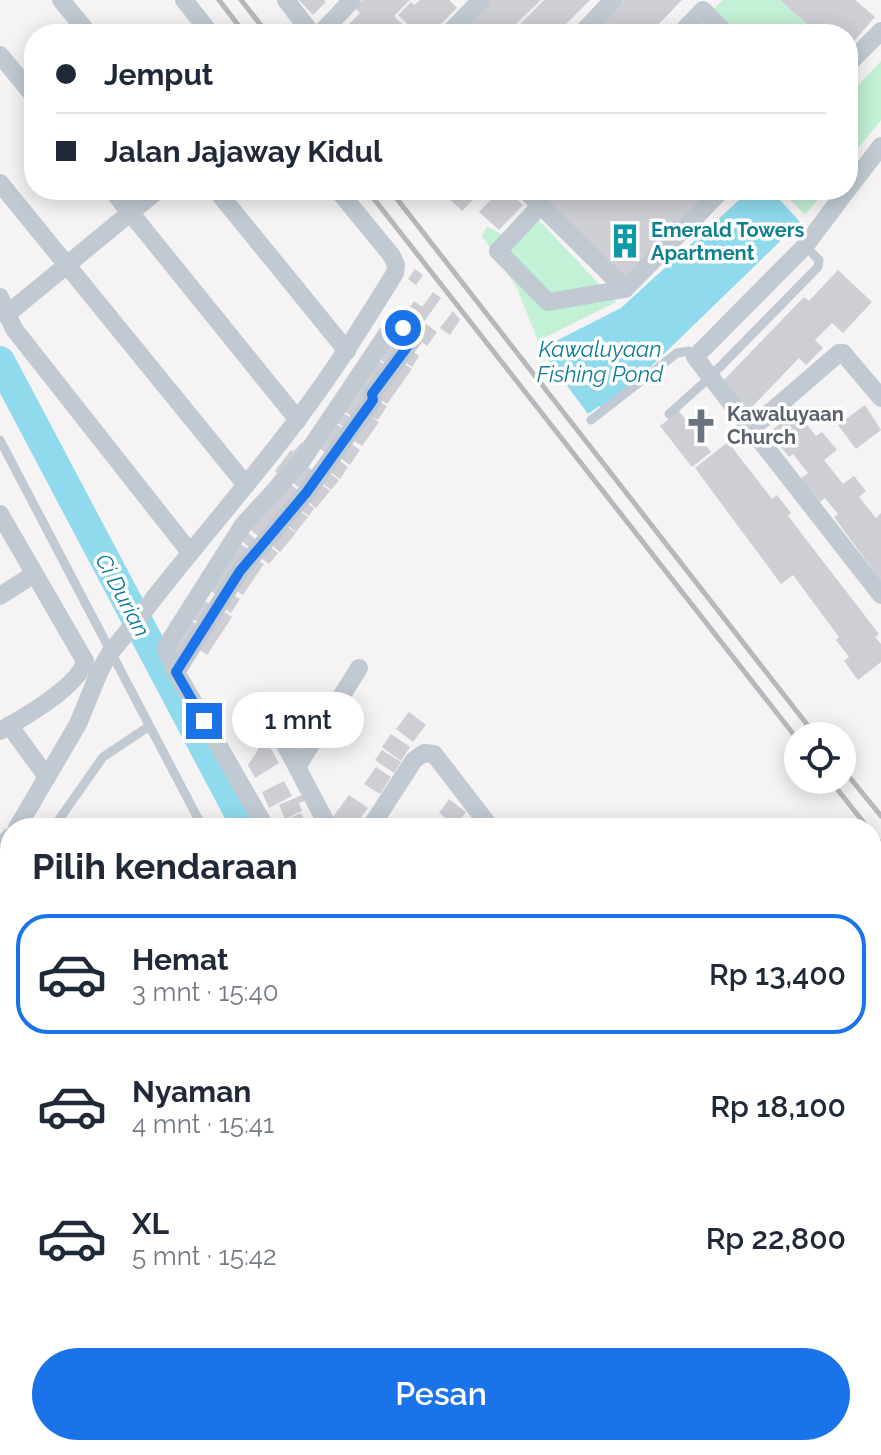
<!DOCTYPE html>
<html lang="id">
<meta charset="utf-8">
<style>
body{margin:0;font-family:Raleway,sans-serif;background:#f2f2f3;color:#1f2937;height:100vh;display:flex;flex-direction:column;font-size:30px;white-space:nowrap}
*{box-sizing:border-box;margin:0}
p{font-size:26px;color:#747a83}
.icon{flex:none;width:44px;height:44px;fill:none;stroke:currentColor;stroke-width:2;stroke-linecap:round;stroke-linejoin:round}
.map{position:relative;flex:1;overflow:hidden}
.sheet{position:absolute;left:0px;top:818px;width:882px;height:638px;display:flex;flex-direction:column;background:#fff;border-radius:32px 32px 0 0;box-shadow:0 4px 20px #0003}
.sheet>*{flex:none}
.top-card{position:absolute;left:24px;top:24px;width:834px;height:176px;border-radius:32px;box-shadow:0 4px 20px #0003;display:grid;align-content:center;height:176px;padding:0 32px;background:#fff}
.controls{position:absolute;left:784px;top:722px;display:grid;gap:16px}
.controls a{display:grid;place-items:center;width:72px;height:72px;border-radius:50%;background:#fff;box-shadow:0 4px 20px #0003;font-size:40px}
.end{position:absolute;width:36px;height:36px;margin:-18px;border:10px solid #1a73e8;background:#fff;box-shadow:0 0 0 4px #fff}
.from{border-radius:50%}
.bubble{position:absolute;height:56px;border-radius:28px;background:#fff;box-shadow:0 4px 20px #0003;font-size:26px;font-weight:600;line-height:56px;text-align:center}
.top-card b{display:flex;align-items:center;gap:28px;height:76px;font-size:30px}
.top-card b+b{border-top:2px solid #e0e1e3}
.top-card i{width:20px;height:20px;background:#1f2937}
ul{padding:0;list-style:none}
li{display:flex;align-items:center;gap:24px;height:120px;margin:0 16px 12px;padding:0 16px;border:4px solid transparent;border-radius:32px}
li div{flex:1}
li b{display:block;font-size:30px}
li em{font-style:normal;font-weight:600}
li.selected{border-color:#1a73e8}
li>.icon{width:72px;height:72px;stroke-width:1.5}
h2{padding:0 32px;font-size:36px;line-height:96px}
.cta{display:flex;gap:16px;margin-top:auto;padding:16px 32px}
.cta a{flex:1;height:92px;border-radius:48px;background:#1a73e8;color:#fff;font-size:32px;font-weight:600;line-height:92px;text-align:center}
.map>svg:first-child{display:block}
.green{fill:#c3f1d5}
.water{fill:#90daee}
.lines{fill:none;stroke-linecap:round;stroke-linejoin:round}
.river{stroke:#90daee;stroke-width:30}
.building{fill:#cdcfd5}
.lane{stroke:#c1cad2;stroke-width:9}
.street{stroke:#c1cad2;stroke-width:18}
.secondary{stroke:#c1cbd6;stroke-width:24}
.rail{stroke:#b5b8bd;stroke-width:5}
.street-bridge{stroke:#c1cad2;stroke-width:18}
.route{stroke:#1a73e8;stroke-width:10}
.labels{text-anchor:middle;stroke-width:7;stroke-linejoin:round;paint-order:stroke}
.culture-label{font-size:20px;font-weight:bold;fill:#0d838f;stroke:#fff;text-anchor:start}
.worship-label{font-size:20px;font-weight:bold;fill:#5b616d;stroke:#fff;text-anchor:start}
.water-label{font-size:22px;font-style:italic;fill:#0c7c9b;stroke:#fff}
</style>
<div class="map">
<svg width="881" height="1455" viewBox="0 0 881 1455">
<rect width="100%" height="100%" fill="#f5f3f3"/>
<g class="green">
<polygon points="723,0 780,0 818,34 737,34 712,10"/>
<polygon points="881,61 881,120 848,161 848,96"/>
<polygon points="781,190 825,190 805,215"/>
<polygon points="534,215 616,302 538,341 516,286 482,236 487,226 511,240"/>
</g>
<polygon class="water" points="750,190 771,190 800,222 605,411 599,406 588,414 540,349 621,308"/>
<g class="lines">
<g class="river">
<polyline points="0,361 247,828"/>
<polyline points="535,1446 537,1455"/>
</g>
</g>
<g class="building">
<polygon points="299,0 324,0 326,2 313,15"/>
<polygon points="363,0 410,0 394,16 412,34 339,34 360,13 355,8"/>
<polygon points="420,0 449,0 457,8 437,28 434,25 426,34 418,34 398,15 411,2 414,5"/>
<polygon points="490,0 541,0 506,34 459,34"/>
<polygon points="544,0 590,0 556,34 528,34 519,25"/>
<polygon points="625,0 682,0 649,34 598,34 592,28 620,1"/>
<polygon points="780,0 855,0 875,17 848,48 848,34 818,34"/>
<polygon points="698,24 708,34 689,34"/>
<polygon points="440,190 491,190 486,195 482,191 462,211"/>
<polygon points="500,190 507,190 523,205 499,230 479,212"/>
<polygon points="535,190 722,190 626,287"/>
<polygon points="415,269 423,275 416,285 408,279"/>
<polygon points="838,270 872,302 843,333 832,323 815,340 823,348 806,365 799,358 749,410 721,383 804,297 809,301"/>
<polygon points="433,292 441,298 423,323 407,312 414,301 422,307"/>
<polygon points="398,309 408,316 400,327 390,319"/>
<polygon points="453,311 460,320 450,335 440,328"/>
<polygon points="426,324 437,332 427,346 416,338"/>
<polygon points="399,329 411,337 390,366 375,356"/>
<polygon points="411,350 419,356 412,367 404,361"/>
<polygon points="373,356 388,367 355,419 340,408"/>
<polygon points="398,360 412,369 387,404 374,395"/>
<polygon points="375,399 387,406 378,420 368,415 379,422 362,446 348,437"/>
<polygon points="865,405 881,430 856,449 838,425"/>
<polygon points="339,410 354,420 348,430 333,420"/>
<polygon points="679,411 711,452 692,467 660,426"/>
<polygon points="796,411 816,436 822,432 837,450 824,460 843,484 854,476 866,491 859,497 876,518 881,513 881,581 834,517 838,514 825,498 819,503 800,479 808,473 793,454 789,457 769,432"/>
<polygon points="331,421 346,430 331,456 316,446"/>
<polygon points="346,440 360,450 350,465 336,455"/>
<polygon points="302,442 309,448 264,491 277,473 275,471 291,450 293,452"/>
<polygon points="728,442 772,499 777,495 791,513 788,516 879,634 875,637 881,644 881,662 858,680 844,661 849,657 836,640 839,637 793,575 781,584 695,468"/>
<polygon points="335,457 348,467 340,479 326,469"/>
<polygon points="302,462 318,475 305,492 288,479"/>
<polygon points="325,470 339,480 331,490 318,480"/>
<polygon points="286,481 303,494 264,541 247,527"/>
<polygon points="317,481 330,491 316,508 304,498"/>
<polygon points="302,499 314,508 309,516 297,507"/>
<polygon points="296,508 308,517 296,532 284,522"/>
<polygon points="283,523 296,533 280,552 268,542"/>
<polygon points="246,531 261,544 254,552 239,538"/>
<polygon points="235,541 252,551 221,598 205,587"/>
<polygon points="265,543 278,553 269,564 256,554"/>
<polygon points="252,557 264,564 243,595 231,587"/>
<polygon points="228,592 240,599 231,613 219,605"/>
<polygon points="200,598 214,607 202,625 188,616"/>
<polygon points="218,608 232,617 207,655 197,648"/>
<polygon points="189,619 201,627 179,658 172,653"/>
<polygon points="409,712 426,725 413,742 396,729"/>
<polygon points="391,734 410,747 401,761 382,747"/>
<polygon points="265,739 279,763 255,778 248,765"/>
<polygon points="382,750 401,762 394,773 375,760"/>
<polygon points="376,767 391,777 380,794 364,784"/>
<polygon points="284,781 292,796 269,808 262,792"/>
<polygon points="304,794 307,800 299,803 302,811 285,819 279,805"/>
<polygon points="349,795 368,808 353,828 349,828 333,817"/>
<polygon points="449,799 466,812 454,828 438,828 446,818 439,813"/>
<polygon points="301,813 307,825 291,828 286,820"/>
<polygon points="10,982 10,1031 0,1025 0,999"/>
<polygon points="0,1052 10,1058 10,1155 0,1149 0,1104 3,1099 0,1098"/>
<polygon points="0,1274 10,1281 10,1328 0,1320"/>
<polygon points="0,1322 10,1329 10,1367 5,1364 8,1360 0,1354"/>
<polygon points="0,1377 5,1381 1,1387 10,1394 10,1422 5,1418 2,1423 6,1426 4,1455 0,1455"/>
<polygon points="14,1446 44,1446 42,1455 12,1455"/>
<polygon points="62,1446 96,1446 94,1455 60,1455"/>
<polygon points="100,1446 132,1446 130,1455 98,1455"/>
</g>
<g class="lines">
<g class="lane">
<polyline points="669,414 709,378 818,267 819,260 805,246"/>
<polyline points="591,420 677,353 689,351 695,357"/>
<polyline points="0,440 203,828"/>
<polyline points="53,828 103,757 148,727"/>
<polyline points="0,944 10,928"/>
<polyline points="0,982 10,967"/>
<polyline points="0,1030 10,1036"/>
<polyline points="510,1446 511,1455"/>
</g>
<g class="street">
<polyline points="61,0 89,34"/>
<polyline points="184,0 211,34"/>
<polyline points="286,0 312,34"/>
<polyline points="320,34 352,0"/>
<polyline points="448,34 481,0"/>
<polyline points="581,34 613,0"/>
<polyline points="680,34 703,10 726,34"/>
<polyline points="0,55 34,96"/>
<polyline points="848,64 881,31"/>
<polyline points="0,183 246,485"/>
<polyline points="848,189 881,146"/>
<polyline points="112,190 298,420"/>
<polyline points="216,190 347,351"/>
<polyline points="531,190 528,193 625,289 722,190"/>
<polyline points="847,190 805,246 695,357 881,595"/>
<polyline points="540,206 498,251 548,302 625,289"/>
<polyline points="0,297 14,329 189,551"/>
<polyline points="6,315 158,190"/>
<polyline points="751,429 839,353 843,353 881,398"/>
<path d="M0,514L85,661C79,686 23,718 0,731"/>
<polyline points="0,596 34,574"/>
<path d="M141,615C191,549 247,487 297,420C333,373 364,323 395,273L396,265L392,256L338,190"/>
<polyline points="176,672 240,571 306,493 373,400 372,394 413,339 413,336 393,325 301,462 243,525 167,645 167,653 176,672 266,828"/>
<polyline points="9,725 47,777"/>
<polyline points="279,733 329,828"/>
<polyline points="297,767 359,668"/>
<polyline points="17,828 78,724 100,670"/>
<polyline points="370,828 414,760 424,753 434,754 491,828"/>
<polyline points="0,848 10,837"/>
<polyline points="872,1233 881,1226"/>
<polyline points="872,1297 881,1308"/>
<polyline points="0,1371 10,1378"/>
<polyline points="872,1403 881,1410"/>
<polyline points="576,1446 577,1455"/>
<polyline points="798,1446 809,1455"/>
<polyline points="47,1455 49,1446"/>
<polyline points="152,1455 156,1446"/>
<polyline points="175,1455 180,1446"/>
<polyline points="642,1455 648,1446"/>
<polyline points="732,1455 739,1446"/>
</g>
<g class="secondary">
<polyline points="0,1257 10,1264"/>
<polyline points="273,1446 286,1455"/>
</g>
<g class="rail">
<polyline points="219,0 245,34"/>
<polyline points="241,0 268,34"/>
<polyline points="367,190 798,740"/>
<polyline points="390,190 816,736"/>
<polyline points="842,768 881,816"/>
<polyline points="830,780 868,828"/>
<polyline points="872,833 881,844"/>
</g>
<polyline class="street-bridge" points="100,670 110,653 141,615"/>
</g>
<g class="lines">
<polyline class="route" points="204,721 176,672 240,571 306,493 373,400 372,394 413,339 413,336 403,328"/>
</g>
<defs>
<g id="building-bare" transform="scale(2.76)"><path d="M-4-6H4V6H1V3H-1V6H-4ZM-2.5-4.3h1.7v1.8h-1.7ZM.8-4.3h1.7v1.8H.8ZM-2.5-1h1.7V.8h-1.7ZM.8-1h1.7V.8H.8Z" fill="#0f9aa8" stroke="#fff" stroke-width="2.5" paint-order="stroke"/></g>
<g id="church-bare" transform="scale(2.76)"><path d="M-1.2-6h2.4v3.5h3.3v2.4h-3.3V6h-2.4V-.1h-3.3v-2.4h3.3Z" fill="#6b7280" stroke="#fff" stroke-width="2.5" paint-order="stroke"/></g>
</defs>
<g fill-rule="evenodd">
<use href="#building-bare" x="625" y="241"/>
<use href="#church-bare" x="701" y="426"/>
</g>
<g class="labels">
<g class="culture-label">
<text x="651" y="237">Emerald Towers<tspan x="651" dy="23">Apartment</tspan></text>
</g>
<g class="worship-label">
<text x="727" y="421">Kawaluyaan<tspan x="727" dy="23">Church</tspan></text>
</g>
<g class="water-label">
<text x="600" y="357">Kawaluyaan<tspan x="600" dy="25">Fishing Pond</tspan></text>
<text transform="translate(123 595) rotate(62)" y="8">Ci Durian</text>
</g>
</g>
</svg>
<div class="controls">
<a><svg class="icon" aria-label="locate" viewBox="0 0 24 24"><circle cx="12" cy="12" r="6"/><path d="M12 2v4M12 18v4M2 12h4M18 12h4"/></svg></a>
</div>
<i class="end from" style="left:403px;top:328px"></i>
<i class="end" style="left:204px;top:721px"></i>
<div class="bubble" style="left:232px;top:692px;width:132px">1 mnt</div>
<div class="top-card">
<b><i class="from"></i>Jemput</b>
<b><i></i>Jalan Jajaway Kidul</b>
</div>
<section class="sheet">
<h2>Pilih kendaraan</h2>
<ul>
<li class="selected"><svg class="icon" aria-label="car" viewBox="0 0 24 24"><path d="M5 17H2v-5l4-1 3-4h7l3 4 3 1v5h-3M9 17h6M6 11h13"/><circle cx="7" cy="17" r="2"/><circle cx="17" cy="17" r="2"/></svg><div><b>Hemat</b><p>3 mnt · 15:40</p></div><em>Rp 13,400</em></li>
<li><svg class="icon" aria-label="car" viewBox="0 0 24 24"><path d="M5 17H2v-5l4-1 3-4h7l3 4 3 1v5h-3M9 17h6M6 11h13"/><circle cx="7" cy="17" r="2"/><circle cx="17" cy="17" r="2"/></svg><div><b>Nyaman</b><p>4 mnt · 15:41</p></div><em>Rp 18,100</em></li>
<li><svg class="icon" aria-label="car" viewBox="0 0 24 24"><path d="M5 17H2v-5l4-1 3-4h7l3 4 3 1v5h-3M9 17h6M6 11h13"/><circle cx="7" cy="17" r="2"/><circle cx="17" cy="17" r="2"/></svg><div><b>XL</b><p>5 mnt · 15:42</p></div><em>Rp 22,800</em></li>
</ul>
<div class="cta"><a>Pesan</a></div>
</section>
</div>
